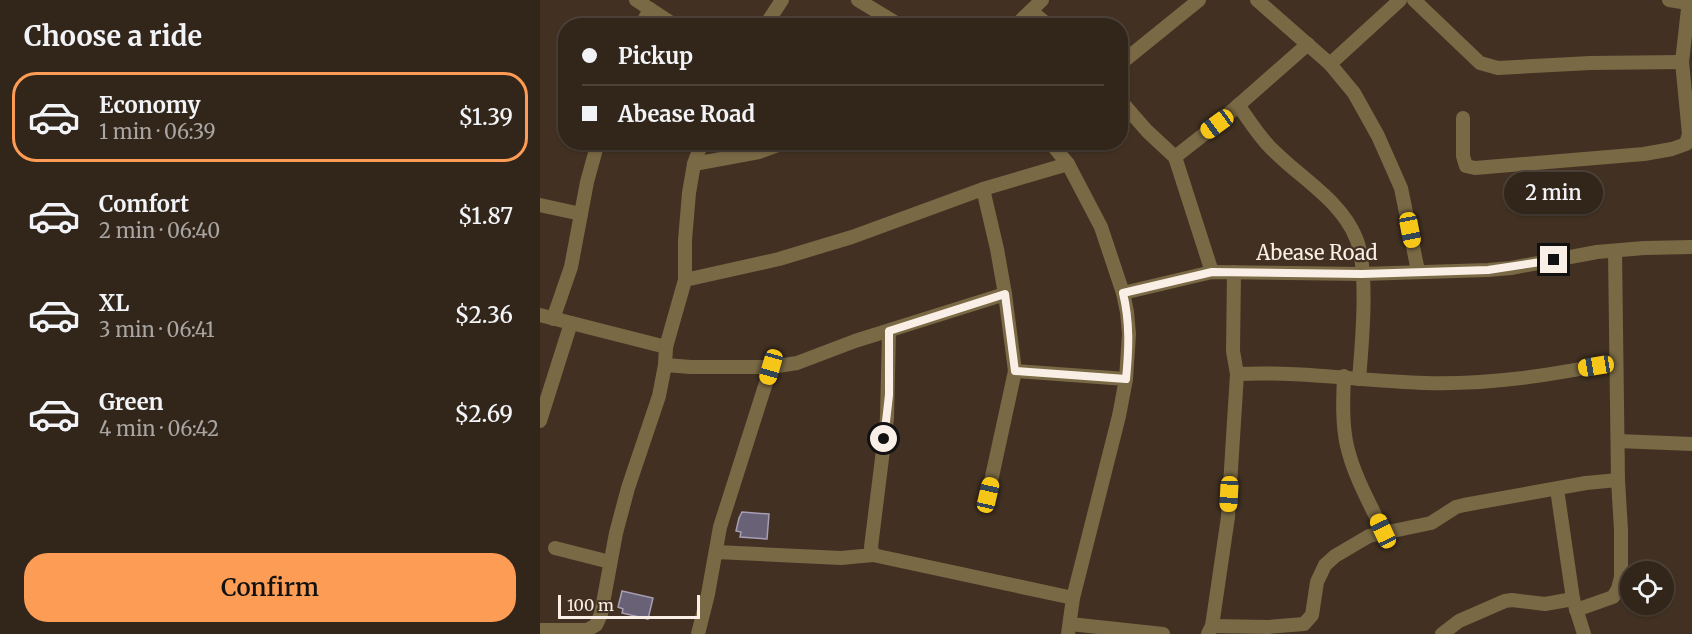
<!DOCTYPE html>
<meta charset="utf-8">
<style>
body{margin:0;font-family:Merriweather,serif;background:#3d3127;color:#f1f3f6;height:100vh;display:flex;flex-direction:column;font-size:22px;white-space:nowrap}
*{box-sizing:border-box;margin:0}
p{font-size:20px;color:#a8a5a2}
.icon{flex:none;width:33px;height:33px;fill:none;stroke:currentColor;stroke-width:2;stroke-linecap:round;stroke-linejoin:round}
.map{position:relative;flex:1;overflow:hidden}
.sheet{display:flex;flex-direction:column;background:#32251a;width:540px}
.sheet>*{flex:none}
.hud{position:absolute;left:18px;top:18px;width:570px;height:132px;border-radius:24px;box-shadow:0 2px 4px #0004,0 0 0 2px #4d4239;display:grid;align-content:center;height:132px;padding:0 24px;background:#32251a}
.buttons{position:absolute;left:1080px;top:561px;display:grid;gap:12px}
.buttons a{display:grid;place-items:center;width:54px;height:54px;border-radius:50%;background:#32251a;box-shadow:0 2px 4px #0004,0 0 0 2px #4d4239;font-size:30px}
.scale{position:absolute;left:18px;bottom:15px;width:142px;box-sizing:border-box;padding-left:6px;border:3px solid #faefe6;border-top:0;font-size:16px;line-height:21px;white-space:nowrap;color:#faefe6;-webkit-text-stroke:4px #423123;paint-order:stroke}
.end{position:absolute;width:27px;height:27px;margin:-14px;border:8px solid #faefe6;background:#111;box-shadow:0 0 0 3px #111}
.from{border-radius:50%}
.bubble{position:absolute;height:42px;border-radius:21px;background:#32251a;box-shadow:0 2px 4px #0004,0 0 0 2px #4d4239;font-size:20px;font-weight:600;line-height:42px;text-align:center}
.car{position:absolute;width:18px;height:36px;margin:-18px -9px;border-radius:8px;box-shadow:0 0 4px 2px #0007;background:linear-gradient(#f5c518 24%,#345 0 40%,#f5c518 0 76%,#345 0 86%,#f5c518 0)}
.hud b{display:flex;align-items:center;gap:21px;height:57px;font-size:22px}
.hud b+b{border-top:2px solid #4d4239}
.hud i{width:15px;height:15px;background:#f1f3f6}
ul{padding:0;list-style:none}
li{display:flex;align-items:center;gap:18px;height:90px;margin:0 12px 9px;padding:0 12px;border:3px solid transparent;border-radius:24px}
li div{flex:1}
li b{display:block;font-size:22px}
li em{font-style:normal;font-weight:600}
li.active{border-color:#fd9d55}
li>.icon{width:54px;height:54px;stroke-width:1.5}
h2{padding:0 24px;font-size:27px;line-height:72px}
.primary-button{display:flex;gap:12px;margin-top:auto;padding:12px 24px}
.primary-button a{flex:1;height:69px;border-radius:24px;background:#fd9d55;color:#111;font-size:24px;font-weight:600;line-height:69px;text-align:center}
main{display:flex;flex:1;min-height:0}
.map>svg:first-child{display:block}
.building{fill:#696277;stroke:#a59eb5;stroke-width:1.5}
.lines{fill:none;stroke-linecap:round;stroke-linejoin:round}
.minor{stroke:#7a6945;stroke-width:14}
.route{stroke:#faefe6;stroke-width:8}
.labels{text-anchor:middle;stroke-width:4.5;stroke-linejoin:round;paint-order:stroke}
.street-label{font-size:20px;fill:#faefe6;stroke:#423123}
</style>
<main>
<section class="sheet">
<h2>Choose a ride</h2>
<ul>
<li class="active"><svg class="icon" aria-label="car" viewBox="0 0 24 24"><path d="M5 17H2v-5l4-1 3-4h7l3 4 3 1v5h-3M9 17h6M6 11h13"/><circle cx="7" cy="17" r="2"/><circle cx="17" cy="17" r="2"/></svg><div><b>Economy</b><p>1 min · 06:39</p></div><em>$1.39</em></li>
<li><svg class="icon" aria-label="car" viewBox="0 0 24 24"><path d="M5 17H2v-5l4-1 3-4h7l3 4 3 1v5h-3M9 17h6M6 11h13"/><circle cx="7" cy="17" r="2"/><circle cx="17" cy="17" r="2"/></svg><div><b>Comfort</b><p>2 min · 06:40</p></div><em>$1.87</em></li>
<li><svg class="icon" aria-label="car" viewBox="0 0 24 24"><path d="M5 17H2v-5l4-1 3-4h7l3 4 3 1v5h-3M9 17h6M6 11h13"/><circle cx="7" cy="17" r="2"/><circle cx="17" cy="17" r="2"/></svg><div><b>XL</b><p>3 min · 06:41</p></div><em>$2.36</em></li>
<li><svg class="icon" aria-label="car" viewBox="0 0 24 24"><path d="M5 17H2v-5l4-1 3-4h7l3 4 3 1v5h-3M9 17h6M6 11h13"/><circle cx="7" cy="17" r="2"/><circle cx="17" cy="17" r="2"/></svg><div><b>Green</b><p>4 min · 06:42</p></div><em>$2.69</em></li>
</ul>
<div class="primary-button"><a>Confirm</a></div>
</section>
<div class="map">
<svg width="1152" height="634" viewBox="0 0 1152 634">
<rect width="100%" height="100%" fill="#423123"/>
<g class="building">
<polygon points="202,512 229,514 227,539 200,537 201,532 196,531 199,518"/>
<polygon points="82,591 113,598 108,619 82,613 83,609 78,607"/>
</g>
<g class="lines">
<g class="minor">
<polyline points="96,0 136,26"/>
<polyline points="318,0 361,26"/>
<polyline points="717,0 790,64 814,93 838,136 861,188 878,271"/>
<polyline points="874,0 940,63 958,68 1050,63 1142,62"/>
<polyline points="1129,0 1148,3"/>
<polyline points="491,11 509,26"/>
<polyline points="101,26 110,9"/>
<polyline points="225,26 242,0"/>
<polyline points="475,26 502,0"/>
<polyline points="580,64 659,0"/>
<polyline points="790,64 860,0"/>
<polyline points="580,100 607,131 635,157 672,272"/>
<path d="M698,105C710,121 720,139 735,152C762,179 801,201 816,238C829,268 822,344 819,379"/>
<polyline points="923,118 923,156 926,166 935,168 1104,154 1132,149 1146,144 1149,134 1142,62 1149,0"/>
<polyline points="510,142 528,164 561,227 583,293 587,312 589,334 586,379 579,416 533,598 528,634"/>
<polyline points="635,157 677,124 768,44"/>
<polyline points="154,164 219,152 247,142"/>
<polyline points="443,189 457,249 465,294 475,371 448,495"/>
<polyline points="0,205 41,214"/>
<polyline points="145,280 239,259 312,237 443,189 528,164"/>
<polyline points="583,293 672,272 822,274 948,270 971,268 1057,252 1104,248 1152,247"/>
<polyline points="0,315 126,347"/>
<polyline points="13,319 31,267 47,182 58,142"/>
<polyline points="125,365 151,367 231,367 257,363 315,341 465,294"/>
<polyline points="475,371 586,379"/>
<path d="M697,374C760,371 822,381 885,383C949,385 1013,375 1076,362"/>
<path d="M804,376C803,399 802,424 807,446C814,476 830,504 843,531"/>
<polyline points="0,421 31,323"/>
<polyline points="1078,441 1152,444"/>
<polyline points="1017,489 1033,599 1044,634"/>
<polyline points="15,548 70,562"/>
<polyline points="176,552 301,558 333,555 331,547 347,418 349,331"/>
<polyline points="333,555 533,598"/>
<polyline points="1036,610 1073,597 1078,589 1081,577 1081,530 1078,480 1075,251"/>
<polyline points="530,624 623,634"/>
<polyline points="672,626 728,627 764,624 772,615 777,582 785,565 795,556 829,536 891,523 916,507 924,505 1046,483 1078,480"/>
<polyline points="0,630 47,630 56,625 61,614 76,533 88,488 119,396 125,365 126,347 145,280 145,240 149,193 154,164 162,142"/>
<polyline points="158,634 168,594 180,527 231,367"/>
<polyline points="668,634 672,626 688,517 697,374 693,351 694,272"/>
<polyline points="902,634 919,621 965,601 972,600 1005,604 1033,599"/>
</g>
</g>
<g class="lines">
<path class="route" d="M344,439L349,395V331L465,294L475,371L586,379C589,349 590,322 583,293L672,272L822,274L948,270L1014,260"/>
</g>
<g class="labels">
<g class="street-label">
<text x="777" y="260">Abease Road</text>
</g>
</g>
</svg>
<div class="buttons">
<a><svg class="icon" aria-label="locate" viewBox="0 0 24 24"><circle cx="12" cy="12" r="6"/><path d="M12 2v4M12 18v4M2 12h4M18 12h4"/></svg></a>
</div>
<div class="scale">100 m</div>
<i class="end from" style="left:344px;top:439px"></i>
<i class="end" style="left:1014px;top:260px"></i>
<div class="bubble" style="left:964px;top:172px;width:99px">2 min</div>
<i class="car" style="left:677px;top:124px;rotate:234deg"></i>
<i class="car" style="left:870px;top:230px;rotate:169deg"></i>
<i class="car" style="left:1056px;top:366px;rotate:261deg"></i>
<i class="car" style="left:231px;top:367px;rotate:196deg"></i>
<i class="car" style="left:689px;top:494px;rotate:183deg"></i>
<i class="car" style="left:448px;top:495px;rotate:13deg"></i>
<i class="car" style="left:843px;top:531px;rotate:335deg"></i>
<div class="hud">
<b><i class="from"></i>Pickup</b>
<b><i></i>Abease Road</b>
</div>
</div>
</main>
